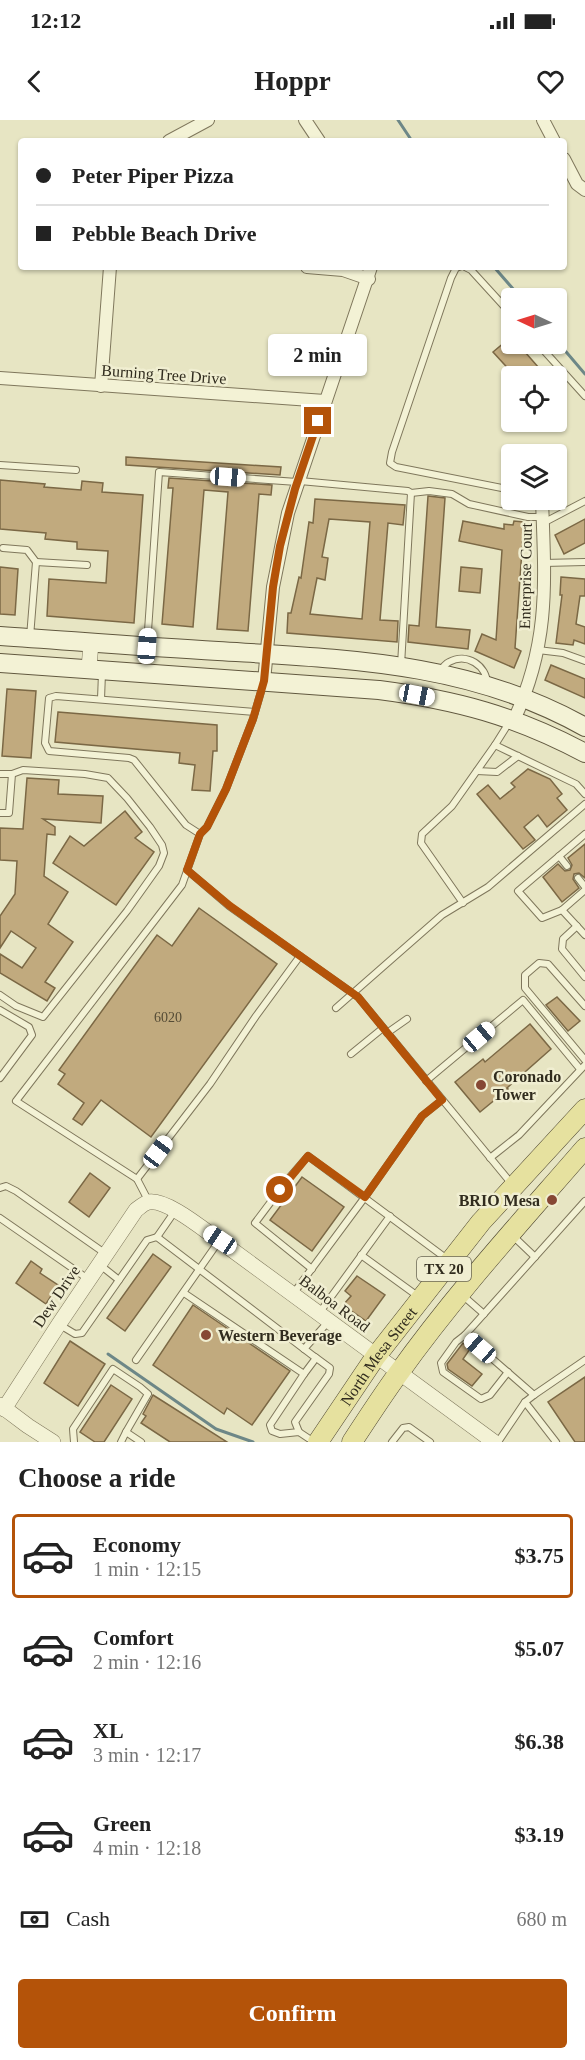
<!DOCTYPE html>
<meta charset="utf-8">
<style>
body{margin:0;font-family:Georgia,serif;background:#f6f6f6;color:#222;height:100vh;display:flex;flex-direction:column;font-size:22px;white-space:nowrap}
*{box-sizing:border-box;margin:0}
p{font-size:20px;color:#767676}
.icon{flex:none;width:33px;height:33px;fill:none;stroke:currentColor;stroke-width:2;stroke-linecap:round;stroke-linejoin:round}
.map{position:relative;height:1322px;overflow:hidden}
.sheet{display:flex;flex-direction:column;background:#fff;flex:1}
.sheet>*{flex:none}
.banner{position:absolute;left:18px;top:18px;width:549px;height:132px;border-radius:6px;box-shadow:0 2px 4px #0004;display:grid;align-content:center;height:132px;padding:0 18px;background:#fff}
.needle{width:39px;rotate:274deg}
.fabs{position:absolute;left:501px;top:168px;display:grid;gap:12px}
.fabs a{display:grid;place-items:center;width:66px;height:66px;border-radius:6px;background:#fff;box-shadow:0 2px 4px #0004;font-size:30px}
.end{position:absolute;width:27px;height:27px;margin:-14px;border:8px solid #b45309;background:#fff;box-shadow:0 0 0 3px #fff}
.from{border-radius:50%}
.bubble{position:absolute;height:42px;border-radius:6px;background:#fff;box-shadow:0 2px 4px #0004;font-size:20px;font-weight:700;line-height:42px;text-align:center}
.car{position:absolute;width:18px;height:36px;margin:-18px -9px;border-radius:8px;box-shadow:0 0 4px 2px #0007;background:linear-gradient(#fff 24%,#345 0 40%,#fff 0 76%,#345 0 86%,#fff 0)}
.banner b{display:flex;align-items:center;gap:21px;height:57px;font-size:22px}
.banner b+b{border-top:2px solid #e0e0e0}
.banner i{width:15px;height:15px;background:#222}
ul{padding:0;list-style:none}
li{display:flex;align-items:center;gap:18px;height:84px;margin:0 12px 9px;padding:0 6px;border:3px solid transparent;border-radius:6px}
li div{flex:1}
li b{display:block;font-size:22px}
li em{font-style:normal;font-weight:700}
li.selected{border-color:#b45309}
li>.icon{width:54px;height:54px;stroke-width:1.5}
h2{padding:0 18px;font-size:27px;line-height:72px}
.pay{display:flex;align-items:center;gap:15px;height:66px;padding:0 18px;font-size:22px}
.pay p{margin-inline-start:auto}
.primary-button{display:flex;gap:12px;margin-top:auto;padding:12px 18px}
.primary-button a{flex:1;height:69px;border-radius:6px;background:#b45309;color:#fff;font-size:24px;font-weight:700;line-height:69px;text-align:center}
.status{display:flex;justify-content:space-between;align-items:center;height:42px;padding:0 30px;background:#fff;direction:ltr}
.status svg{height:16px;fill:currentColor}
header{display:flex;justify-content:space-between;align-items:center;height:78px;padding:0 18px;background:#fff;font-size:27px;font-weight:700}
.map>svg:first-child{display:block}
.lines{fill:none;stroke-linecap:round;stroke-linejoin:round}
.stream{stroke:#6d8787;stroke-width:3}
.building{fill:#c1aa7e;stroke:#7b6845;stroke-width:1.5;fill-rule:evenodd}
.service-casing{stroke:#7f775c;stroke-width:8}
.minor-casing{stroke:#7f775c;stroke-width:14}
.tertiary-casing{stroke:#7f775c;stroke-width:16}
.secondary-casing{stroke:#61583f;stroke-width:20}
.primary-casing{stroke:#4d4530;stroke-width:21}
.service{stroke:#f3f2d5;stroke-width:6}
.minor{stroke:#f3f2d5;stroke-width:12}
.tertiary{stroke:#f3f2d5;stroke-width:15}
.secondary{stroke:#f3f2d5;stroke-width:18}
.primary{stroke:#e6e19f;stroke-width:20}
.route{stroke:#b45309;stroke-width:8}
.poi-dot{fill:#864734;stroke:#f0eed1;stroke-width:2}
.labels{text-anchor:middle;stroke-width:5;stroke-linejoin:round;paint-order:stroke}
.number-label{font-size:14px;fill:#554c36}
.shield{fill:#f0eed1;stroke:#6a6654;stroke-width:1.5}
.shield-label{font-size:15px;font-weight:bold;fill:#312c1e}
.street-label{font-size:16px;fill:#312c1e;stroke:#f0eed1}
.poi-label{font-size:16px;font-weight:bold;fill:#312c1e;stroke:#f0eed1;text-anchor:start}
</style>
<div class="status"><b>12:12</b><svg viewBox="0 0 49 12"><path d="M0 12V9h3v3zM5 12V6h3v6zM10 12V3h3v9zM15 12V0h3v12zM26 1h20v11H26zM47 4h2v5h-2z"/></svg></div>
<header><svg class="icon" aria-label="back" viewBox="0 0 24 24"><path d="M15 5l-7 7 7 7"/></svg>Hoppr<svg class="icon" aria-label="heart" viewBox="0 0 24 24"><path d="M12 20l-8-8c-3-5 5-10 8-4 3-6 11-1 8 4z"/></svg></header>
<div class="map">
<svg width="585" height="1322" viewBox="0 0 585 1322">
<rect width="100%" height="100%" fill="#e7e5c3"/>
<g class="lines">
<g class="stream">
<polyline points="398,0 412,21"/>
<polyline points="494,147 521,178"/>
<polyline points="556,220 585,254"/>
<polyline points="108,1234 216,1309 253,1322"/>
</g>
</g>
<g class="building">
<polygon points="512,216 512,224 518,224 546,256 515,256 493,232"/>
<polygon points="126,337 281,347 280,355 126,345"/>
<polygon points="169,358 272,365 271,375 259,374 248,511 217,509 228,372 204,370 193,507 162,504 173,368 168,368"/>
<polygon points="0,360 45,364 44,367 81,370 82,361 103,363 102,372 143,375 134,503 47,496 49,459 106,463 108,431 77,429 77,422 45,419 46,413 0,409"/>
<polygon points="428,376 445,378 436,507 470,510 468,529 408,522 409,505 419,506"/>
<path d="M315,379L405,385L403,405L388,403L380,500L398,501L397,522L287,513L288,493H291L299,457L301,458L309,402L313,403ZM329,399L370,402L362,499L310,494L317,458L325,460L328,438L322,437Z"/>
<polygon points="585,399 585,423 564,434 555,415"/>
<polygon points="463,401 504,409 504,404 513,405 514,401 524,402 515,528 521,531 514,548 475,531 482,514 496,520 502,430 459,421"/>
<polygon points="0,447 18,449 15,495 0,494"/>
<polygon points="461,447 482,449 480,473 459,471"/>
<polygon points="561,457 585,459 585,476 580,476 576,504 585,507 585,524 574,520 573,525 556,523 562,475 560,475"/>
<polygon points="551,545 585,559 585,578 545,560"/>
<polygon points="7,569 36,571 31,638 2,636"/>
<polygon points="58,592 217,605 217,631 213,631 210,671 192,670 195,645 179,643 180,633 55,622"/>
<polygon points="528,649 550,659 562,674 557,678 567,690 547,707 538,695 524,707 535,720 523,729 477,674 488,665 500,679 515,667 511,663"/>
<polygon points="27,658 59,660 58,674 103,676 101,703 43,699 55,707 55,715 47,714 44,756 68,772 48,804 73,822 45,862 55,868 47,881 0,853 0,834 22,848 36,828 11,811 0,828 0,796 15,774 17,741 0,740 0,708 23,709"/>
<polygon points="125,691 142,712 135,718 154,732 116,785 53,743 70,716 84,726"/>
<polygon points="585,724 585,758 579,753 574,754 573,759 579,768 562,782 543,757 558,744 565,751 570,750 572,745 568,738"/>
<polygon points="199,788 277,844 151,1017 101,980 82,1005 73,999 84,983 58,964 65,954 59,950 157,815 172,826"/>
<polygon points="557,877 580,901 568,911 546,885"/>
<polygon points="530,904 551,929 507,968 508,969 480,992 455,962 483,939 485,942"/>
<polygon points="90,1053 110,1068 89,1097 69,1082"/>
<polygon points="302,1057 344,1087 312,1131 270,1100"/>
<polygon points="153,1134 171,1147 125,1211 107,1198"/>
<polygon points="31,1141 42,1149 40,1153 58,1165 46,1184 16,1163"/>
<polygon points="357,1156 385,1175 366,1201 343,1185 351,1176 345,1171"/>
<polygon points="193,1185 290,1251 252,1305 227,1288 224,1294 153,1245"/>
<polygon points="70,1221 105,1244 78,1286 44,1263"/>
<polygon points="463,1223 470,1229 463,1239 482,1254 472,1266 448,1249 447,1244"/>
<polygon points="585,1257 585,1322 575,1322 548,1282"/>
<polygon points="111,1265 132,1279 104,1322 95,1322 80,1312"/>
<polygon points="153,1275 227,1322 170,1322 141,1303 146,1296 143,1294"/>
</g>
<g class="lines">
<g class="service-casing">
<g id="service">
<polyline points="459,147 456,148 451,158 392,332 390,343 396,347 512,370"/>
<polyline points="465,147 471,150 512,195"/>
<polyline points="538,224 585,276"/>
<polyline points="0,345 76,350"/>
<polyline points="300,361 408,371 411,373 429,371 452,374 469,384 528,397 543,397"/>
<polyline points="543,403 585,381"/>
<polyline points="3,428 27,430 36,442"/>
<polyline points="544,443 585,442"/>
<polyline points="30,517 36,442 87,445"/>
<polyline points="147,525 159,352 297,362"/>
<polyline points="538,530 563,533 585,541"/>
<polyline points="401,545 411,373"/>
<path d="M439,552C442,548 445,544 449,542C467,532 487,546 487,564"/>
<polyline points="101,579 102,553"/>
<polyline points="510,601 495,625 576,664 585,674"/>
<polyline points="477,651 497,652 518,636"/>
<polyline points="0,654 12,654 23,650 85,654 108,658 127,678 150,707 162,725 164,733 159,746 127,791 43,897 16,886 0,875"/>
<polyline points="0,693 9,693 12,654"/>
<polyline points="200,714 186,705 134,640 129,638 49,631 45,623 49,578 56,576 255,592"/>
<polyline points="585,714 518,771 542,798 562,790 585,770"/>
<polyline points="559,736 567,746"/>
<polyline points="187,750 229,786 358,877 511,1063"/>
<polyline points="578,758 585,767"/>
<polyline points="463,783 421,723 422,714 452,686 495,625"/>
<polyline points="562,790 585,815"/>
<polyline points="577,806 563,819 562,829 585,857"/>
<polyline points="585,886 548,844 539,843 525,855 525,868 585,940"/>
<polyline points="336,888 442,795 488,767 585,684"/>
<polyline points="0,890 29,907 32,915 0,958"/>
<polyline points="387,913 407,899"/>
<polyline points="351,934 383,908"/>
<polyline points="426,961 523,880 580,949"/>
<polyline points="490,1038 519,1015 585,945"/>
<polyline points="137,1059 210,964 256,896 300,836"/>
<polyline points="0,1068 6,1066 16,1071 106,1134"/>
<polyline points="585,1081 465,1215 534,1275 585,1240"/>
<polyline points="149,1082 137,1059 16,981 182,765 200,714 207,707 226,669 253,599 263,565"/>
<polyline points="0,1098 88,1159"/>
<polyline points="513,1116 535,1137"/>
<polyline points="157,1117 175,1091"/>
<polyline points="361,1135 419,1177"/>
<polyline points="100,1145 119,1160"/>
<polyline points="312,1149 255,1103 288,1059 308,1036 447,1139"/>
<polyline points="184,1173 304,1254 270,1305 272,1311 280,1314 299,1312 314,1322"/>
<polyline points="293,1174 365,1077 422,996 442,980"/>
<polyline points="461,1174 484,1194"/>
<polyline points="320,1192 390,1096"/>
<polyline points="60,1205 75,1214 82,1213 147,1120 157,1117 316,1238 304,1254"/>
<polyline points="465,1215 456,1222 441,1243 443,1252 481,1279 490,1275 508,1252"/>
<polyline points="304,1229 328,1202"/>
<polyline points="136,1240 219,1121"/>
<polyline points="525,1282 556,1322"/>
<polyline points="299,1312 295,1302 329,1254 330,1248 315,1237"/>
<polyline points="74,1322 73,1309 113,1249 140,1267 148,1274 126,1312"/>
<polyline points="121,1322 126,1312 141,1322"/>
<polyline points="392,1322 403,1308 409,1307 430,1322"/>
<polyline points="498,1322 525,1282 534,1275"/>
</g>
</g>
<g class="minor-casing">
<g id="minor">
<polyline points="305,0 319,21"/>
<polyline points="543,0 554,21"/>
<polyline points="169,21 208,0"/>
<polyline points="564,39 577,64 585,70"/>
<polyline points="307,147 343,150 369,159"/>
<polyline points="0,258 325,281"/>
<polyline points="101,266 110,147"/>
<polyline points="264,561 273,467 288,393 371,147"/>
<path d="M514,600C550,522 545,463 542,380"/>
</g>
</g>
<g class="tertiary-casing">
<g id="tertiary">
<polyline points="89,549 91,522"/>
<polyline points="0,1285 28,1306 53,1322"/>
<path d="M4,1289L59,1204L136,1090C140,1087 144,1083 149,1082C167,1079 204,1110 220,1121L494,1322"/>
</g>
</g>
<g class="secondary-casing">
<g id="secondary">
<path d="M0,516C73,521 145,527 218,531C347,539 470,542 585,607"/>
<path d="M0,543L379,570C456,580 516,596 585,633"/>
</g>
</g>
<g class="primary-casing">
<g id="primary">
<path id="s1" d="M318,1322L376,1236L481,1102L585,989"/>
<path d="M352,1322C367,1299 382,1276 398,1254C455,1174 521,1102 585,1028"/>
</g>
</g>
<use href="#service" class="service"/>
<use href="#minor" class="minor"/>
<use href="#tertiary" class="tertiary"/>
<use href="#secondary" class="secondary"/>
<use href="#primary" class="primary"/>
</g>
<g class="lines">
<polyline class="route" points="280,1070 308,1036 365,1077 422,996 442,980 358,877 230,786 187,750 200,714 207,707 226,669 253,599 264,561 273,467 280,426 295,369 318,301"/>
</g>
<g class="poi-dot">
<circle cx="481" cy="965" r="6"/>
<circle cx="552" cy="1080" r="6"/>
<circle cx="206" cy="1215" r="6"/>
</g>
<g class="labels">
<g class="number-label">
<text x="168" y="902">6020</text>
</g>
<rect class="shield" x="417" y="1137" width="54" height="24" rx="4.5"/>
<g class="shield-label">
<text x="444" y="1154">TX 20</text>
</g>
<g class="street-label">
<text transform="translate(164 254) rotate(4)" y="6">Burning Tree Drive</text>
<text transform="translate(525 456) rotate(-89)" y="6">Enterprise Court</text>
<text transform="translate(56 1176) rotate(-56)" y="6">Dew Drive</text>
<text transform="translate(335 1183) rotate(37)" y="6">Balboa Road</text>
<text dy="6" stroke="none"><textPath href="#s1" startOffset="105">North Mesa Street</textPath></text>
</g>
<g class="poi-label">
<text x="493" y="962">Coronado<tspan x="493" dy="18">Tower</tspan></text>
<text x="540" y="1086" text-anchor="end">BRIO Mesa</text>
<text x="218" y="1221">Western Beverage</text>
</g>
</g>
</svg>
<div class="fabs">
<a><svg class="needle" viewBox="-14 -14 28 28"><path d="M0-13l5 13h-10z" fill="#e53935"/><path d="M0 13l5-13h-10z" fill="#767676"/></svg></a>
<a><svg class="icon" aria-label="locate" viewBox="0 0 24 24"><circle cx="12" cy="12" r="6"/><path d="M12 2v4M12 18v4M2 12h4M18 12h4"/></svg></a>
<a><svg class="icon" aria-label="layers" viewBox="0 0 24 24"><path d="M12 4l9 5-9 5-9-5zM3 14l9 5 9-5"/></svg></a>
</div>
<i class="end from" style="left:280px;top:1070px"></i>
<i class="end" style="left:318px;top:301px"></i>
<div class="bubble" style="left:268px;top:214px;width:99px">2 min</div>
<i class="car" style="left:228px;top:357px;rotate:94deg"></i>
<i class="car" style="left:147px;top:526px;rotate:4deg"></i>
<i class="car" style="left:417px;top:575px;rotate:101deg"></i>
<i class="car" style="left:479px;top:917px;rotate:50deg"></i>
<i class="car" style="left:158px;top:1032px;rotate:37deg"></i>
<i class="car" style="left:220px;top:1120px;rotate:304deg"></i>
<i class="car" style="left:480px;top:1228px;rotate:311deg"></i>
<div class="banner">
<b><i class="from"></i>Peter Piper Pizza</b>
<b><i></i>Pebble Beach Drive</b>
</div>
</div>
<section class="sheet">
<h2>Choose a ride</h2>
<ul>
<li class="selected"><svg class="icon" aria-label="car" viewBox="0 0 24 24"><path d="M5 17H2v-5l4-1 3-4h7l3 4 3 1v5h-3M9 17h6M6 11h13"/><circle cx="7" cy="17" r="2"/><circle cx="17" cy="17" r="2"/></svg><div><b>Economy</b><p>1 min · 12:15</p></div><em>$3.75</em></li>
<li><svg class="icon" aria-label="car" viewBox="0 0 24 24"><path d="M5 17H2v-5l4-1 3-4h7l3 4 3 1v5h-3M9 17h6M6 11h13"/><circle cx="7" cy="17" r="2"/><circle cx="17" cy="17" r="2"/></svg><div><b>Comfort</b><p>2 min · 12:16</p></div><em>$5.07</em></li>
<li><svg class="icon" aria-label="car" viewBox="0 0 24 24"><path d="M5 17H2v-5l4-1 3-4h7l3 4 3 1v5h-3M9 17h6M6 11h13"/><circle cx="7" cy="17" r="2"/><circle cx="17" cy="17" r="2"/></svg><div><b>XL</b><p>3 min · 12:17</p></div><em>$6.38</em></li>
<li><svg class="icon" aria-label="car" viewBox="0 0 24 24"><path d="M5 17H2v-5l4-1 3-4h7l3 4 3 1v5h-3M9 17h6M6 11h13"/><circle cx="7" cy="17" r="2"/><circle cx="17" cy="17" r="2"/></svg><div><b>Green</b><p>4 min · 12:18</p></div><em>$3.19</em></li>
</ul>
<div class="pay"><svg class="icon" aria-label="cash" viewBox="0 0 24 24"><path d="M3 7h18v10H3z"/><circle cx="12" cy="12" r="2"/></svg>Cash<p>680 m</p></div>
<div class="primary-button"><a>Confirm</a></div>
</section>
